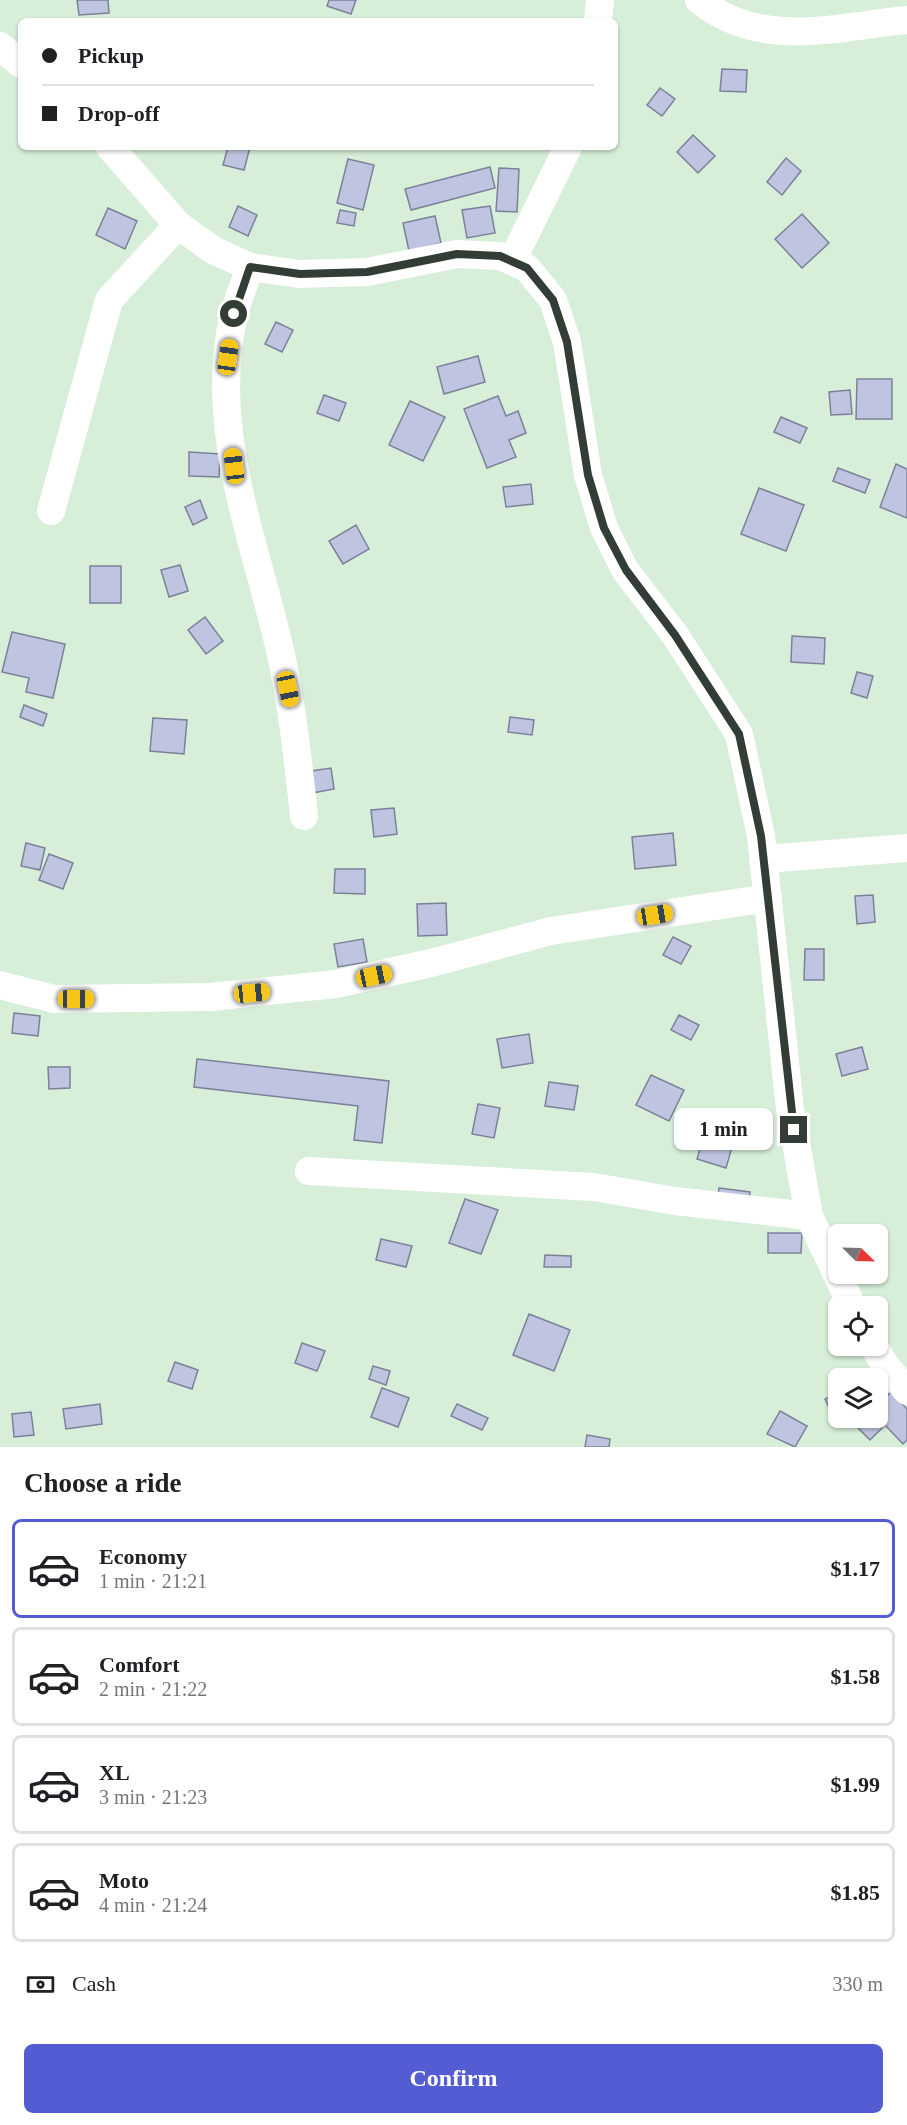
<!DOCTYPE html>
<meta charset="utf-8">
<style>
body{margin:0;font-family:"Times New Roman",serif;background:#f6f6f6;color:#202124;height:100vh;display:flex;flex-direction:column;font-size:22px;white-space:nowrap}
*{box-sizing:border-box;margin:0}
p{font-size:20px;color:#757577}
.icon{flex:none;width:33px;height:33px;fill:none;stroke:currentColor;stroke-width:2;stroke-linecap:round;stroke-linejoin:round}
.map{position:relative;height:1447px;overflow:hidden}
.side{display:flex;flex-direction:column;background:#fff;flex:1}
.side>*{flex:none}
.banner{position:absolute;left:18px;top:18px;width:600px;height:132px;border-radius:9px;box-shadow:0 2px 4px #0004;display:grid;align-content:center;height:132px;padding:0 24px;background:#fff}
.needle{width:39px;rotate:113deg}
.tools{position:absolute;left:828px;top:1224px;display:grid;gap:12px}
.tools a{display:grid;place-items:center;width:60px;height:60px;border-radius:9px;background:#fff;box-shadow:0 2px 4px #0004;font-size:30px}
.end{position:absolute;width:27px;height:27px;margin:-14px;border:8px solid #343d35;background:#fff;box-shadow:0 0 0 3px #fff}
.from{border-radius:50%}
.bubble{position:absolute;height:42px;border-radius:9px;background:#fff;box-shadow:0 2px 4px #0004;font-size:20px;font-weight:800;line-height:42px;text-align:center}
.car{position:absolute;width:18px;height:36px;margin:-18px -9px;border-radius:8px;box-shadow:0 0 4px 2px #0007;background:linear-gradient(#f5c518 24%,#345 0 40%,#f5c518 0 76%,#345 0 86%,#f5c518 0)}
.banner b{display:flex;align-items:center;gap:21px;height:57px;font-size:22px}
.banner b+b{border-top:2px solid #e0e0e0}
.banner i{width:15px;height:15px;background:#202124}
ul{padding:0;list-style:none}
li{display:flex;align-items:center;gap:18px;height:99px;margin:0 12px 9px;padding:0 12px;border:3px solid #e0e0e0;border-radius:9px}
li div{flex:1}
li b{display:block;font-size:22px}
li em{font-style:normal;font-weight:800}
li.current{border-color:#545cd3}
li>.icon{width:54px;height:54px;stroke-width:1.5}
h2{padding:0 24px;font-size:27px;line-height:72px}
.pay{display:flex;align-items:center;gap:15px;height:66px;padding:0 24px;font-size:22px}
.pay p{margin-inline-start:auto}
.button{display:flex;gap:12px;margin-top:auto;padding:12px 24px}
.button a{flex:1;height:69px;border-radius:9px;background:#545cd3;color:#fff;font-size:24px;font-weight:800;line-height:69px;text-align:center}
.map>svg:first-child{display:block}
.building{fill:#bfc5e0;stroke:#7c819a;stroke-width:1.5}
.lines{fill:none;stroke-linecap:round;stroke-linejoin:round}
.minor{stroke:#fff;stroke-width:28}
.route{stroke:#343d35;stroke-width:8}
</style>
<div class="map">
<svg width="907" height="1447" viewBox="0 0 907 1447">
<rect width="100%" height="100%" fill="#d7eed8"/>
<g class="building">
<polygon points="77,0 108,0 109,13 79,15"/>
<polygon points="329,0 356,0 351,14 327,6"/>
<polygon points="722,69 747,70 746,92 720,91"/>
<polygon points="660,88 675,99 662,116 647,105"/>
<polygon points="693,135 715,156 698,173 677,152"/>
<polygon points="228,147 250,147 244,170 223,165"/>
<polygon points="786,158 801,171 782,195 767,182"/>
<polygon points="348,159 374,165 363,210 337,203"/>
<polygon points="490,167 495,188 411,210 405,189"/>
<polygon points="499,168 519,169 517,212 496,211"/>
<polygon points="238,206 257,215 248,236 229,227"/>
<polygon points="490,206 495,233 467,238 462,210"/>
<polygon points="108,208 137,221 125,249 96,235"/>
<polygon points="340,210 356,213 354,226 337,223"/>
<polygon points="802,214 829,243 802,268 775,239"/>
<polygon points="435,216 441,243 409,251 403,223"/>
<polygon points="276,322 293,330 282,352 265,344"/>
<polygon points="478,356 485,382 444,394 437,367"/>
<polygon points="857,379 892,379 892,419 856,419"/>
<polygon points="850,390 852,414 831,415 829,392"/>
<polygon points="324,395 346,403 339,421 317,413"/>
<polygon points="498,396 506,416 518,411 526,433 509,440 516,457 487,468 464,409"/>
<polygon points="410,401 445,417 423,461 389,445"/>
<polygon points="781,417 807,428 800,443 774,432"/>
<polygon points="189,452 220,454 219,477 189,476"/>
<polygon points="896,464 907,469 907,518 880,507"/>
<polygon points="838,468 870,480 865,493 833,481"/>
<polygon points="531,484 533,504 506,507 503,487"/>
<polygon points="759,488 804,505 786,551 741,534"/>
<polygon points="200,500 207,518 193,525 185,507"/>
<polygon points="356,525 369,549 343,564 329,541"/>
<polygon points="180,565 188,591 169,597 161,570"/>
<rect x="90" y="566" width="31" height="37"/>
<polygon points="205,617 223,641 206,654 188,630"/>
<polygon points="12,632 65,644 53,698 26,692 29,678 2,672"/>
<polygon points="792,636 825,638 824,664 791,662"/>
<polygon points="857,672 873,676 867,698 851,693"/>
<polygon points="24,705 47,714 43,726 20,717"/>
<polygon points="510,717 534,720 532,735 508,732"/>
<polygon points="153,718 187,720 184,754 150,751"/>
<polygon points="331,768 334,789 307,794 304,772"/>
<polygon points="394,808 397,834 374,837 371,810"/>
<polygon points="673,833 676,865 635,869 632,837"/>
<polygon points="26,843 45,848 40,870 21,866"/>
<polygon points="49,854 73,863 63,889 39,880"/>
<polygon points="335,869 365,869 365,894 334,893"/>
<polygon points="873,895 875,922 857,924 855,896"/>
<polygon points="446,903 447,935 418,936 417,904"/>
<polygon points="673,937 691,946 681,964 663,955"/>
<polygon points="363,939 367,962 338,967 334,944"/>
<polygon points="805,949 824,949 824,980 804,980"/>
<polygon points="14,1013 40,1016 38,1036 12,1033"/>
<polygon points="679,1015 699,1025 691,1040 671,1030"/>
<polygon points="529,1034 533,1063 502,1068 497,1039"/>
<polygon points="862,1047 868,1069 842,1076 836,1054"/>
<polygon points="197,1059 389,1081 382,1143 354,1140 358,1106 194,1087"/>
<polygon points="48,1067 70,1067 70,1088 49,1089"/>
<polygon points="651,1075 684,1090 669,1121 636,1105"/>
<polygon points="549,1082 578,1086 574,1110 545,1106"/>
<polygon points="478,1104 500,1108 494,1138 472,1134"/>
<polygon points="703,1138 732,1147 726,1168 697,1159"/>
<polygon points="719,1188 750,1192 748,1207 717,1202"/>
<polygon points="465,1199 498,1210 481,1254 449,1243"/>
<polygon points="768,1233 802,1233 801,1253 768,1253"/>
<polygon points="381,1239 412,1246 406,1267 376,1260"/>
<polygon points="545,1255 571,1256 571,1267 544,1267"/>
<polygon points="529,1314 570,1330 554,1371 513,1355"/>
<polygon points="302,1343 325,1351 317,1371 295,1363"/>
<polygon points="175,1362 198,1370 192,1389 168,1381"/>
<polygon points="373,1366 390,1371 386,1385 369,1379"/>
<polygon points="382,1388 409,1398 398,1427 371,1417"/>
<polygon points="891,1392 907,1409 907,1440 903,1444 885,1425 870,1440 856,1426 865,1418 878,1418 878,1405"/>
<polygon points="838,1393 838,1416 834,1419 825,1399"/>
<polygon points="100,1404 102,1424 66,1429 63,1409"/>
<polygon points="457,1404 488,1418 482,1430 451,1416"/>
<polygon points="780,1411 807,1426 795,1447 767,1434"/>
<polygon points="31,1412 34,1435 14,1437 12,1414"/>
<polygon points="587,1435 610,1439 609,1447 585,1447"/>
</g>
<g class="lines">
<g class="minor">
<path d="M699,0C760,50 835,27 907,20"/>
<polyline points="598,21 600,0"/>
<polyline points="0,46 21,64"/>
<polyline points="110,147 178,225 213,250 250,267 300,274 367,272 457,254 500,256 527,268 553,300 567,342 588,475 604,528 625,570 675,635 739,734 761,836 790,1109 809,1216 852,1306"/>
<polyline points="512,261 568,147"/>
<path d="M250,267C245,283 238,298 234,314C207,427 255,541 280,650C292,704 298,760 304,816"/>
<polyline points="51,511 109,300 178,225"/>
<polyline points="764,859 907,848"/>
<polyline points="0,985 54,999 210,997 336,984 431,963 551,931 768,898"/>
<polyline points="309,1171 594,1187 675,1201 809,1216"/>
<polyline points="874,1346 885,1365 907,1391"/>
</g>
</g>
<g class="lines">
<polyline class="route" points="234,314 250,267 300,274 367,272 457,254 500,256 527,268 553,300 567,342 588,475 604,528 626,570 675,635 739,734 761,836 794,1130"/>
</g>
</svg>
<div class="tools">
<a><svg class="needle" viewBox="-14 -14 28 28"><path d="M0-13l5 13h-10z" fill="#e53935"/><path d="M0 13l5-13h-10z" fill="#757577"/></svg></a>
<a><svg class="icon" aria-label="locate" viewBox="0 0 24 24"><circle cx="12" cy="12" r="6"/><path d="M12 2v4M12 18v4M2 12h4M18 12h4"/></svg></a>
<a><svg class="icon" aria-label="layers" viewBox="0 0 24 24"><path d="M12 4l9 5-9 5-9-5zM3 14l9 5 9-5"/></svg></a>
</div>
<i class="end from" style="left:234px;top:314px"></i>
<i class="end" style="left:794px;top:1130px"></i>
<div class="bubble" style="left:674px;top:1108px;width:99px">1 min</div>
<i class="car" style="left:228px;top:357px;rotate:8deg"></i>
<i class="car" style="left:234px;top:466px;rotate:353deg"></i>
<i class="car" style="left:288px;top:689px;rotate:168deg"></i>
<i class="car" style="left:655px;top:915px;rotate:81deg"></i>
<i class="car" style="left:374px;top:976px;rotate:78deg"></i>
<i class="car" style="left:252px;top:993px;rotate:84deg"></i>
<i class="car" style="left:76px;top:999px;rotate:90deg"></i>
<div class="banner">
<b><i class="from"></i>Pickup</b>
<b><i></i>Drop-off</b>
</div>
</div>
<section class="side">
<h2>Choose a ride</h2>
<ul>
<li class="current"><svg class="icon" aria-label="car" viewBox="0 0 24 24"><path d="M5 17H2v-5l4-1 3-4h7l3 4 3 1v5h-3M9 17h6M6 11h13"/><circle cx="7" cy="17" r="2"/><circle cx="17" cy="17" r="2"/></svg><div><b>Economy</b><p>1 min · 21:21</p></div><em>$1.17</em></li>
<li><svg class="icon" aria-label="car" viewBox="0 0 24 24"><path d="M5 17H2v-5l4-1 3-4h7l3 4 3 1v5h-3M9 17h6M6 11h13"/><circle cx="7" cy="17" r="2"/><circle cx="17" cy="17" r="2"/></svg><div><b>Comfort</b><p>2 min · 21:22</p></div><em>$1.58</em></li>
<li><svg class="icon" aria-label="car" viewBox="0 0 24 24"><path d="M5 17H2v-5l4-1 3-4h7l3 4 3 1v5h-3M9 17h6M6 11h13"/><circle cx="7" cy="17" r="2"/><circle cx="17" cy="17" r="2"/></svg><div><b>XL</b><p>3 min · 21:23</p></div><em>$1.99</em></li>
<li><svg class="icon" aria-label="car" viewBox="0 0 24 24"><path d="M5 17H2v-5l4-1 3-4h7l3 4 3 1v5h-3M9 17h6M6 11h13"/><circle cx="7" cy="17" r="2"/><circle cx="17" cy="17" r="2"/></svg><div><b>Moto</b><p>4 min · 21:24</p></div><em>$1.85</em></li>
</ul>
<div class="pay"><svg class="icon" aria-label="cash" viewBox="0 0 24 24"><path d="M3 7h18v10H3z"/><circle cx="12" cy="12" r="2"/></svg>Cash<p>330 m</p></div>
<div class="button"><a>Confirm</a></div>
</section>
